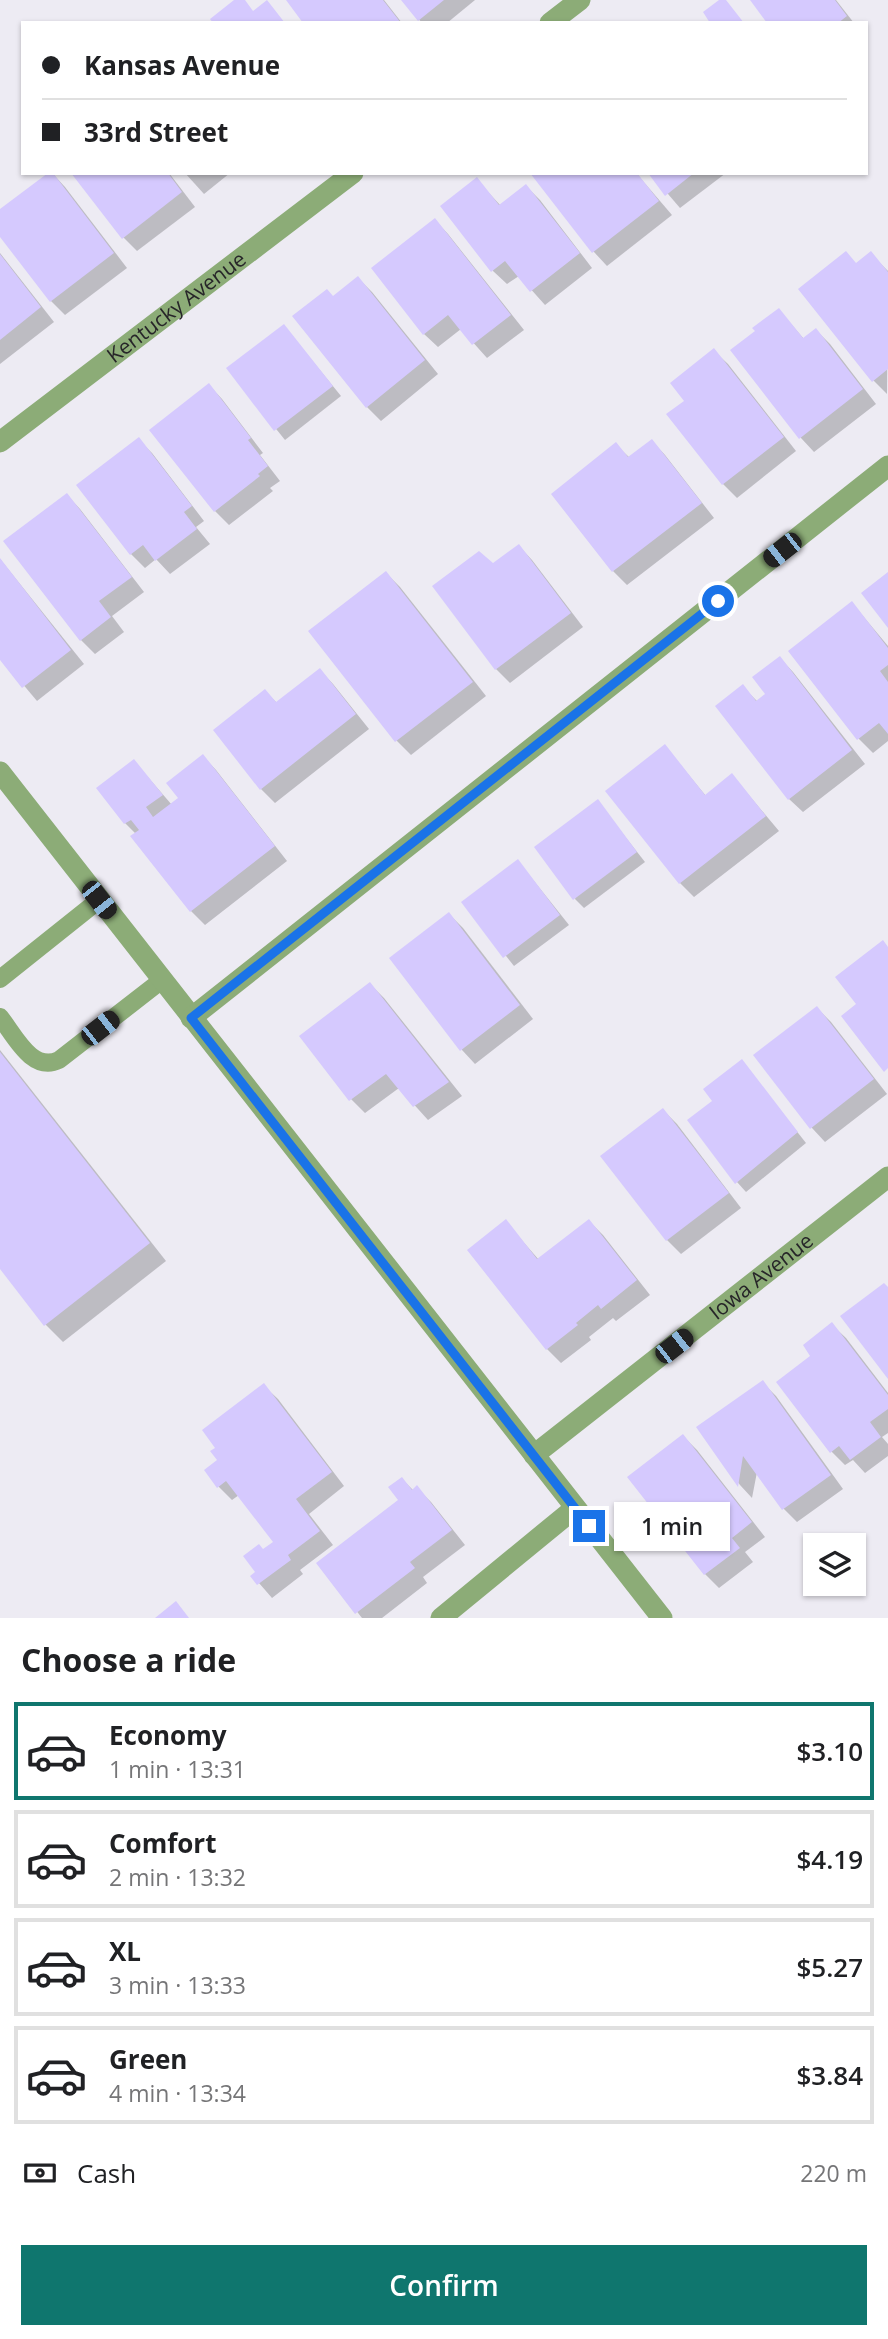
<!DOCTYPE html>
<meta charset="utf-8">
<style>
body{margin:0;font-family:"Open Sans",sans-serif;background:#f2f2f2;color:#202124;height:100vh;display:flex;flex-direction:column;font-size:26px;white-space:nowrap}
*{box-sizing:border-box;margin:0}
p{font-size:23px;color:#757577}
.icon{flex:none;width:38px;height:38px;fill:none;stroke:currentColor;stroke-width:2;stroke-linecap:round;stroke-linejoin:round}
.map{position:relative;height:1618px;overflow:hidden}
.details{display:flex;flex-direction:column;background:#fff;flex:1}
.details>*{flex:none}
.top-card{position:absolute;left:21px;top:21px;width:847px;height:154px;border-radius:0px;box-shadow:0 2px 5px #0004;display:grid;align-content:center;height:154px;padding:0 21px;background:#fff}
.tools{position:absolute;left:803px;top:1533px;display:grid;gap:14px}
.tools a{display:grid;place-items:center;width:63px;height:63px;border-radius:0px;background:#fff;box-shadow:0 2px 5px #0004;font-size:35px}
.end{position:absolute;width:32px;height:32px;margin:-16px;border:9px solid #1a73e8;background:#fff;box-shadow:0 0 0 4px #fff}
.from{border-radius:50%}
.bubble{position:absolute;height:49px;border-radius:0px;background:#fff;box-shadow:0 2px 5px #0004;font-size:23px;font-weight:600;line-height:49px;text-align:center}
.car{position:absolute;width:21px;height:42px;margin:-21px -10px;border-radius:9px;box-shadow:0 0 5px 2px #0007;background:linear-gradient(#222 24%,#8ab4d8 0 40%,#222 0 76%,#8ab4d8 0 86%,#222 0)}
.top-card b{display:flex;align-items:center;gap:24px;height:66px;font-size:26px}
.top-card b+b{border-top:2px solid #e0e0e0}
.top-card i{width:18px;height:18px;background:#202124}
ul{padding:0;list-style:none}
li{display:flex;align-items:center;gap:21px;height:98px;margin:0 14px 10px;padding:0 7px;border:4px solid #e0e0e0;border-radius:0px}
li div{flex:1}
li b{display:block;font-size:26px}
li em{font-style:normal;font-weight:600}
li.selected{border-color:#0f766e}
li>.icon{width:63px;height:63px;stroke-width:1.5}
h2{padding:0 21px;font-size:32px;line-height:84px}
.pay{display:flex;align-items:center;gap:18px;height:77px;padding:0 21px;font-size:26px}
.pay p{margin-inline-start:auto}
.button{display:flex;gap:14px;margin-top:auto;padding:14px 21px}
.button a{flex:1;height:80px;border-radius:0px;background:#0f766e;color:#fff;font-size:28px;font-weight:600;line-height:80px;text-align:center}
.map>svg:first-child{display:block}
.shadow{fill:#0003}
.building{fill:#d5c9fe}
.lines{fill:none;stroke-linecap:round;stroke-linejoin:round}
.lane{stroke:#8cac77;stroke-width:18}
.street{stroke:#8cac77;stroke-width:21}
.route{stroke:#1a73e8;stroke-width:9}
.labels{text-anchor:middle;stroke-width:5;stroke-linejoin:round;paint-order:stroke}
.street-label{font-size:21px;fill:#272629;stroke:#faf9fe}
</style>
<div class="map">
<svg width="888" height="1618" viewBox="0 0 888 1618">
<rect width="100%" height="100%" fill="#edebf3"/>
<g class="shadow">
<polygon points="288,0 384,0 402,23 306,23"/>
<polygon points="403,0 475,0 447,23 422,23"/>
<polygon points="752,0 836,0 854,23 769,23"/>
<polygon points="52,173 65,187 127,268 65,315 51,301 0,234 0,211"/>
<polygon points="74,173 169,173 195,207 137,251 123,237"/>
<polygon points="185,173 230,173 204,194"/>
<polygon points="532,173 636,173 672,215 607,266 594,252"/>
<polygon points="650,173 726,173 680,208"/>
<polygon points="477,180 501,206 526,186 540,200 592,268 545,305 519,276 507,284 493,271"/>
<polygon points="435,220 448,234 524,330 487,358 461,329 438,347 424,334"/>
<polygon points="0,253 54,322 0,364"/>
<polygon points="871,254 888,271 887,394 873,380"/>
<polygon points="358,278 372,292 438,374 381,421 367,407 295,317 334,298"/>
<polygon points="779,310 804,339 816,330 830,344 876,404 814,452 801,438 733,351 758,331"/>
<polygon points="284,326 341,396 285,440 228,369"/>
<polygon points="714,351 728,364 796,451 737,498 723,484 686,401"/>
<polygon points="209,385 222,399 263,453 260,455 280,481 270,488 273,491 229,525 215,511 152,430"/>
<polygon points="138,439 152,453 204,521 196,527 210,544 170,574 156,559 145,568 131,554"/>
<polygon points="652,441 665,455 714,518 627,585 613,571 553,494 615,444 630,458"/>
<polygon points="67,495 80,509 144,592 112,616 124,632 95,654 81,640 6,542"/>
<polygon points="519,546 532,560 583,627 510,683 496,669 493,565"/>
<polygon points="0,559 84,664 37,701 0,657"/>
<polygon points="386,573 400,587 486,696 411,755 397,741 311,631"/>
<polygon points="852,603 888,646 888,741 873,753 859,739 791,651"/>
<polygon points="780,658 793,672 865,764 803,812 789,799 743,687 758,702 767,694"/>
<polygon points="320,670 333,684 369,729 275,803 261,789 265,691 277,703"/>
<polygon points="665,746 706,796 732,775 779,831 694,897 680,883 608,791"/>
<polygon points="203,756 216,770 287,861 205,925 191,911 133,837 136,834 125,823 134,761 172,805 181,798"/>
<polygon points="597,801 645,862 584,908 575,899"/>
<polygon points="518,861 569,925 514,966 464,903"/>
<polygon points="449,914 463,928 533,1019 475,1064 462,1050"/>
<polygon points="370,984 384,998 462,1096 428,1120 399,1088 365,1113 351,1099"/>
<polygon points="817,1008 831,1022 887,1094 825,1142 812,1128 755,1055"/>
<polygon points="0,1050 166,1261 63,1342 46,1325 0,1266"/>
<polygon points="742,1062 806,1143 746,1192 737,1182 714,1102"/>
<polygon points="663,1110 677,1124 741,1208 681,1254 667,1240 603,1156"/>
<polygon points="589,1221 603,1235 650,1295 616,1321 613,1318 589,1337 591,1340 561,1363 547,1349 506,1222 539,1260"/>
<polygon points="832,1325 846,1338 888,1393 888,1433 882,1437 888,1444 888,1456 865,1473 853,1460 845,1465 831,1451 813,1356"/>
<polygon points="762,1382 776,1396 843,1489 797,1522 783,1508 757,1472 752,1498 740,1485 698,1428"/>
<polygon points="264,1386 278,1399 344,1486 309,1514 333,1545 300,1570 303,1574 272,1598 253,1576 257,1573 263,1551 275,1543 239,1495 232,1500 218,1486 220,1460"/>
<polygon points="683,1436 697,1450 765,1537 745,1552 753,1562 719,1588 705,1574 630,1477"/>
<polygon points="402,1479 414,1491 417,1488 431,1502 465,1545 423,1577 427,1583 382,1618 362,1618 319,1563 401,1501"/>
</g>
<g class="building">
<polygon points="234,0 245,0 253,11 267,0 285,23 213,23 210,19"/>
<polygon points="286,0 383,0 401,23 303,23"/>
<polygon points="401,0 444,0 418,21"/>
<polygon points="719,0 726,0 744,23 710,23 703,12"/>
<polygon points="750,0 835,0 847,16 838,23 767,23"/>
<polygon points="48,173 53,173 114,253 50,302 0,237 0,209"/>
<polygon points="71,173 168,173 182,192 122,239"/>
<polygon points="530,173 637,173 659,201 592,253"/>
<polygon points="648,173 694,173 665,196"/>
<polygon points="477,177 499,205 526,184 580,253 530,292 505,261 491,272 440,206"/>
<polygon points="435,218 511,315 472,345 448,315 423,335 371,268"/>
<polygon points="846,251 856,263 871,251 888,272 888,369 872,382 798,289"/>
<polygon points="0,254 41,307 0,340"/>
<polygon points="358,276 425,360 366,408 292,316 327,289 333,296"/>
<polygon points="779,308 803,338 816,328 863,389 799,439 730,350 755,331 752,328"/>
<polygon points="284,324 333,386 274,431 226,368"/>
<polygon points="714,348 784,437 722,485 666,414 684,401 670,383"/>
<polygon points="209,383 251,438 248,440 268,466 258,474 260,476 214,512 149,430"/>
<polygon points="139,437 192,506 184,512 197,529 155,561 143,545 130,555 76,485"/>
<polygon points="652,439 702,503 612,572 551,494 616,442 628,457"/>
<polygon points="67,493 132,577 99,601 111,617 80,641 3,541"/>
<polygon points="519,544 571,613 495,670 432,586 479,551 493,563"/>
<polygon points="0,558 71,650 22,688 0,660"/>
<polygon points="386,571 473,682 395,742 308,631"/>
<polygon points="888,572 888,628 861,593"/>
<polygon points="852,601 888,648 888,665 880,671 888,682 888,734 879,723 857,740 788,651"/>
<polygon points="780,656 852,750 788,800 715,706 743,684 756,701 765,694 752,677"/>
<polygon points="320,668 356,714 260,790 213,730 265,689 276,702"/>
<polygon points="665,744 705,795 732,773 766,816 679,884 605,791"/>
<polygon points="203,754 275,846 190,912 130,836 139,830 131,820 124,824 96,788 134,759 163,795 146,807 153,817 178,798 166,783"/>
<polygon points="598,799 637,852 573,900 534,847"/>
<polygon points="518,859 560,915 503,958 461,902"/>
<polygon points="449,912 520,1005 460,1051 389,958"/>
<polygon points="883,940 888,947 888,1068 884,1072 841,1016 856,1004 835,977"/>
<polygon points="370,982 449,1082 413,1107 386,1074 349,1101 299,1036"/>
<polygon points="817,1006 874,1079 810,1129 753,1055"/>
<polygon points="0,1052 150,1243 44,1326 0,1269"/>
<polygon points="742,1059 798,1132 735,1184 687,1120 712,1101 703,1089"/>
<polygon points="663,1108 729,1193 666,1241 600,1156"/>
<polygon points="506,1219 537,1259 589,1219 637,1280 601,1309 598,1305 576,1323 578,1325 546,1350 467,1250"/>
<polygon points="884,1283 888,1287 888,1379 840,1316"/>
<polygon points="832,1322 888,1395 888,1409 870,1422 881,1437 850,1460 839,1446 830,1453 776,1382 810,1356 803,1345"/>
<polygon points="763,1380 831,1475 782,1510 743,1456 738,1487 696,1427"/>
<polygon points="264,1383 332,1472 296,1499 320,1531 288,1555 291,1560 257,1585 250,1576 255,1572 243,1556 259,1544 263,1549 273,1542 226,1481 217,1488 204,1470 217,1460 210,1451 215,1448 202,1430"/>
<polygon points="683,1434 752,1522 732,1538 740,1548 704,1575 627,1477"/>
<polygon points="402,1477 412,1490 417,1485 452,1530 410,1562 415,1568 355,1614 316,1563 398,1500 388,1487"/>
<polygon points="176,1601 189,1618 155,1618"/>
</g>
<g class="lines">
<g class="lane">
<polyline points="0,979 99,900"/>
<path d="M0,1017C15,1036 32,1073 59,1060L162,980"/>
</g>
<g class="street">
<polyline points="550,23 580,0"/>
<path id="s1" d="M0,442L353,173"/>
<polyline points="0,772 662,1618"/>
<polyline points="191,1018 888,466"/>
<path id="s2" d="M534,1455L888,1177"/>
<polyline points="441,1618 575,1508"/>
</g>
</g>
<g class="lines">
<polyline class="route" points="589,1526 191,1018 718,601"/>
</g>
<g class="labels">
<g class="street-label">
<text dy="7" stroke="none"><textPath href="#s1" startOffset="222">Kentucky Avenue</textPath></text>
<text dy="7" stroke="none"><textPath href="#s2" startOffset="289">Iowa Avenue</textPath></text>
</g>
</g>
</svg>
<div class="tools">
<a><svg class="icon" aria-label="layers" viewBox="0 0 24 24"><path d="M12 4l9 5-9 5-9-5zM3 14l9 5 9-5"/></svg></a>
</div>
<i class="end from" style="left:718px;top:601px"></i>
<i class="end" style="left:589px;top:1526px"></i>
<div class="bubble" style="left:614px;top:1502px;width:116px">1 min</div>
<i class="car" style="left:782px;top:550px;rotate:232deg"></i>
<i class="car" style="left:99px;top:900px;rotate:142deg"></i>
<i class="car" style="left:100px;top:1028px;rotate:52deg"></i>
<i class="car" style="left:674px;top:1346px;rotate:52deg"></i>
<div class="top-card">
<b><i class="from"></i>Kansas Avenue</b>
<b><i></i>33rd Street</b>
</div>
</div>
<section class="details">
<h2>Choose a ride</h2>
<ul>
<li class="selected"><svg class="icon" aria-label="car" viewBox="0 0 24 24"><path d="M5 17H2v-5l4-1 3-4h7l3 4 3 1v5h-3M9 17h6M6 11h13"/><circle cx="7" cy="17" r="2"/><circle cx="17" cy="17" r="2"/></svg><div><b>Economy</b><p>1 min · 13:31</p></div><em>$3.10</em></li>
<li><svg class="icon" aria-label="car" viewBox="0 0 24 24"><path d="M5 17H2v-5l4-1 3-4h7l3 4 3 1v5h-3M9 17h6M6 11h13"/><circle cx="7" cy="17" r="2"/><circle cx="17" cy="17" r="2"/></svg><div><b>Comfort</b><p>2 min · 13:32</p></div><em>$4.19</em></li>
<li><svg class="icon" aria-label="car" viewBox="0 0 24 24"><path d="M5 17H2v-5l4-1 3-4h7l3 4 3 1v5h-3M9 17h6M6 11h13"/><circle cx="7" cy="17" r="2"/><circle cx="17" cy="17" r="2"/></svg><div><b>XL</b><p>3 min · 13:33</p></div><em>$5.27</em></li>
<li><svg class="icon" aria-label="car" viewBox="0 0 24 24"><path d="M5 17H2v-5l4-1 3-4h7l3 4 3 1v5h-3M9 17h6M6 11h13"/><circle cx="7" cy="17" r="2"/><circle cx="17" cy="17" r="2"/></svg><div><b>Green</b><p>4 min · 13:34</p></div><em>$3.84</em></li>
</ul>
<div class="pay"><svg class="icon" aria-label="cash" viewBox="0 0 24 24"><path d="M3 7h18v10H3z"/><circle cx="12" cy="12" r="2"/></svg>Cash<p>220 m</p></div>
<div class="button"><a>Confirm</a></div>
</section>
